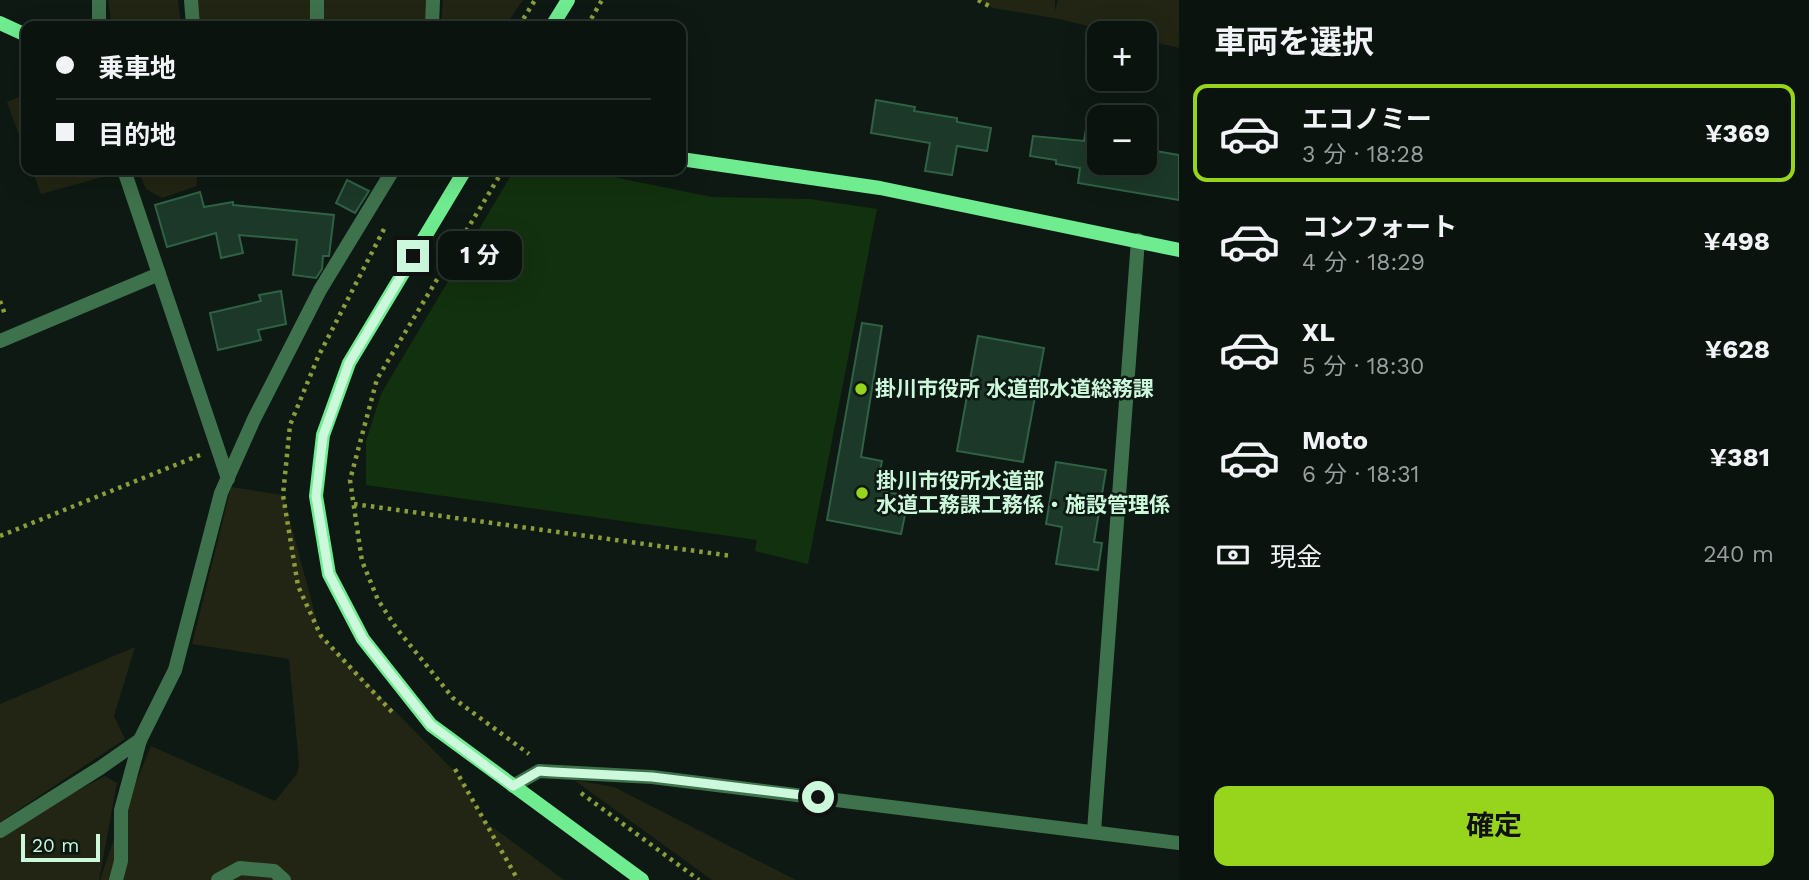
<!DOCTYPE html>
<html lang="ja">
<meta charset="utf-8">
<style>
body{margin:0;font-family:"Work Sans","Noto Sans JP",sans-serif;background:#18201c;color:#f1f3f6;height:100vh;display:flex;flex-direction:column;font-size:26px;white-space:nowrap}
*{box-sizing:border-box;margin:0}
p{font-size:23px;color:#999e9e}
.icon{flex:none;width:38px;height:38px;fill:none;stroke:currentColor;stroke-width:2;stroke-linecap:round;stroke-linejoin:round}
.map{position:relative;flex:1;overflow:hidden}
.side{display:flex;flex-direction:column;background:#0a130e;width:630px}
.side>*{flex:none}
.top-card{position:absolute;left:21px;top:21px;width:665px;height:154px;border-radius:14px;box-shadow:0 7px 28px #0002,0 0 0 2px #2a322e;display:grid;align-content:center;height:154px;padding:0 35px;background:#0a130e}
.fabs{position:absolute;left:1087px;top:21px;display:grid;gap:14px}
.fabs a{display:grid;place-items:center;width:70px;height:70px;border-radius:14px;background:#0a130e;box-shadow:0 7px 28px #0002,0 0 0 2px #2a322e;font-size:35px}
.scale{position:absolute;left:21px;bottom:18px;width:79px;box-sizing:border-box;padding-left:7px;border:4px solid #ccf8db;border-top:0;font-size:19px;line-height:24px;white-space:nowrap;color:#ccf8db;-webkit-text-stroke:5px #0d1912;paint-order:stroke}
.end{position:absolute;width:32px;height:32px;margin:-16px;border:9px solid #ccf8db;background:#111;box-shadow:0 0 0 4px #111}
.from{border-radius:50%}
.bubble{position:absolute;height:49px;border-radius:14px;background:#0a130e;box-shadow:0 7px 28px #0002,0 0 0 2px #2a322e;font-size:23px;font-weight:700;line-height:49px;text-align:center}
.top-card b{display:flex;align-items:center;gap:24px;height:66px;font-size:26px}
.top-card b+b{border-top:2px solid #2a322e}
.top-card i{width:18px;height:18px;background:#f1f3f6}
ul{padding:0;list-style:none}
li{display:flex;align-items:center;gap:21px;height:98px;margin:0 14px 10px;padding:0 21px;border:4px solid transparent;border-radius:14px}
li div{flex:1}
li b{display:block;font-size:26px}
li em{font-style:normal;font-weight:700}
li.current{border-color:#97d41c}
li>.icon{width:63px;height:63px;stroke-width:1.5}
h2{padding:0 35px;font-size:32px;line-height:84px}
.pay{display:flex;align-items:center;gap:18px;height:77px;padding:0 35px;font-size:26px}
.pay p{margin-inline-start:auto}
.button{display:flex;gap:14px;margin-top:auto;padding:14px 35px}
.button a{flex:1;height:80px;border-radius:14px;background:#97d41c;color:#111;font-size:28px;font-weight:700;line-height:80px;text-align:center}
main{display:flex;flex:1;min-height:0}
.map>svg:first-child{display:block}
.green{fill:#222513}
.water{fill:#12310e}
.building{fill:#1b3828;stroke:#306145;stroke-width:2}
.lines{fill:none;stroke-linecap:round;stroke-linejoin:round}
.path{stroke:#8c9d3b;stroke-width:4.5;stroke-dasharray:3.5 5;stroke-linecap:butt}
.street{stroke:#3e724c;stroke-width:14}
.secondary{stroke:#6fec90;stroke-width:14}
.route{stroke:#ccf8db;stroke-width:9}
.poi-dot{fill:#97d41c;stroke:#0d1912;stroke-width:2.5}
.labels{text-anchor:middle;stroke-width:5;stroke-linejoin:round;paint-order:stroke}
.poi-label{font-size:21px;font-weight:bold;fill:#ccf8db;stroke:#0d1912;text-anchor:start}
</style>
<main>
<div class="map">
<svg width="1179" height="880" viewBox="0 0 1179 880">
<rect width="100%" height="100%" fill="#0d1912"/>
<g class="green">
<polygon points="108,0 178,0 181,26 112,26"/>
<polygon points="197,0 313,0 314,26 200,26"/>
<polygon points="323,0 430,0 430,26 333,26 322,24"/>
<polygon points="443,0 523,0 505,26 441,26"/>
<polygon points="978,0 1055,0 1055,11 1058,0 1179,0 1179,48 1145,40 1144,33 1118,33 1054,18 993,8"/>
<polygon points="26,94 26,154 7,102"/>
<polygon points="32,170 110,170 110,175 41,194"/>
<polygon points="138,170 196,170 197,186 162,198 146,189"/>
<polygon points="231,487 283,495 321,636 460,777 483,820 564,880 100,880 121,818 151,746 275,801 297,774 299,764 289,659 192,644"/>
<polygon points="135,647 114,716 125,739 0,822 0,704"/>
<polygon points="105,776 117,783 99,880 0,880 0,831"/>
<polygon points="574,780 614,787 796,880 712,880"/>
</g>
<polygon class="water" points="518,170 579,170 712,197 810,199 877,209 808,564 755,551 757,540 366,485 366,441 381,394 513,172"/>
<g class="building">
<polygon points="876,100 915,107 914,111 957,118 957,122 991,128 987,151 957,146 952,175 925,171 930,143 871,133"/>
<polygon points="1087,123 1099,124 1099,163 1144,163 1144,149 1179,155 1179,200 1078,183 1080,168 1056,164 1056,160 1030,156 1033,136 1084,141"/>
<polygon points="347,180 369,191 355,213 336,203"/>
<polygon points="200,192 204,207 233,202 233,205 334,215 329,256 323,256 322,269 316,278 293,275 297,240 239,235 243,253 221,258 216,233 167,247 155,205"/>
<polygon points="281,291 286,324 258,330 261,340 218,350 210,313 261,301 259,295"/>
<polygon points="862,323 882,326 861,457 882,461 876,490 909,496 901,534 827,520"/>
<polygon points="978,336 1044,348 1023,462 957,451"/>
<polygon points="1056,462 1106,470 1094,542 1102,543 1098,570 1056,564 1062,527 1046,524"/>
</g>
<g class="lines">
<g class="path">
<polyline points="978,0 993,8"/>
<polyline points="519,26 535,0"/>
<polyline points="587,26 602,0"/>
<polyline points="503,170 377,379 350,480 362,561 378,600 397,629 453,698 529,754"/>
<polyline points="384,229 318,357 290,425 283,495 298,586 321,636 393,713"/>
<polyline points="0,301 6,317"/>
<polyline points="354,504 732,556"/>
<polyline points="0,536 200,455"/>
<polyline points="455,769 518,880"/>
<polyline points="581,793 699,880"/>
</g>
<g class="street">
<polyline points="99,0 99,26"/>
<polyline points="191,0 193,26"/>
<polyline points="317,0 317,26"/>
<polyline points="432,26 433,0"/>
<polyline points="124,170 228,479"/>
<polyline points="0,341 159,274"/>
<polyline points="513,786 539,771 652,777 1179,843"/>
<polyline points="0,831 100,768 140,740 175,670 221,493 254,419 320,290 393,170"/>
<polyline points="1094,831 1138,240"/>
<polyline points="116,880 121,861 121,810 140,740"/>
<polyline points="218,880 240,868 274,871 284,880"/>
</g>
<g class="secondary">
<polyline points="0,23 26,35"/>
<polyline points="552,26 568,0"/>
<polyline points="681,159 880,188 1179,250"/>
<polyline points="465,170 349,363 323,435 316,496 329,574 363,639 431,725 642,880"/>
</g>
</g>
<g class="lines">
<polyline class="route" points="413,256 349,363 323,436 316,496 329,574 363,639 431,725 513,786 539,771 553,772 652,777 818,797"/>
</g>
<g class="poi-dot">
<circle cx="861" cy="389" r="7"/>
<circle cx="862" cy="493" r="7"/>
</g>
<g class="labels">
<g class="poi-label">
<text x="875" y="396">掛川市役所 水道部水道総務課</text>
<text x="876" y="488">掛川市役所水道部<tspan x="876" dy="24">水道工務課工務係・施設管理係</tspan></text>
</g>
</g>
</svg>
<div class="fabs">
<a>+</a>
<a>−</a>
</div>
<div class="scale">20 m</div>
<i class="end from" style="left:818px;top:797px"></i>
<i class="end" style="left:413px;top:256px"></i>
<div class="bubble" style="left:438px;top:231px;width:84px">1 分</div>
<div class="top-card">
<b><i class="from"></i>乗車地</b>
<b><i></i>目的地</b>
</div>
</div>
<section class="side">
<h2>車両を選択</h2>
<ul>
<li class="current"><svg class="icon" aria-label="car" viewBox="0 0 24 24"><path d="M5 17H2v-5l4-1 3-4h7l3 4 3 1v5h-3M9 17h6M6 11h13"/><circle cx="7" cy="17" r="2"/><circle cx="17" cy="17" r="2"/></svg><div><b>エコノミー</b><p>3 分 · 18:28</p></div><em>¥369</em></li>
<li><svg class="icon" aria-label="car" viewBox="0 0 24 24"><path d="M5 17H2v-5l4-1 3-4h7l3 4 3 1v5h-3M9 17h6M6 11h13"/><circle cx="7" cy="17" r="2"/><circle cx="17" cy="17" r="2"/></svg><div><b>コンフォート</b><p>4 分 · 18:29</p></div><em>¥498</em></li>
<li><svg class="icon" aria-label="car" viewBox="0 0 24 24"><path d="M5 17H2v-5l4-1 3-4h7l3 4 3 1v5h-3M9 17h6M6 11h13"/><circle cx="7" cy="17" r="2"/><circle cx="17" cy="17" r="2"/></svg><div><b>XL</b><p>5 分 · 18:30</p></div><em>¥628</em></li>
<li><svg class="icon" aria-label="car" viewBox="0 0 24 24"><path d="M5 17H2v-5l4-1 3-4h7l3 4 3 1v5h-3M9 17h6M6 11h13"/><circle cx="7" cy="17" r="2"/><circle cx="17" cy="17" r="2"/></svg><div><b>Moto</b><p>6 分 · 18:31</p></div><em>¥381</em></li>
</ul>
<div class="pay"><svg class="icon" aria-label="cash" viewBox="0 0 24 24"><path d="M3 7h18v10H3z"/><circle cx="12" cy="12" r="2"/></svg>現金<p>240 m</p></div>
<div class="button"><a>確定</a></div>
</section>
</main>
